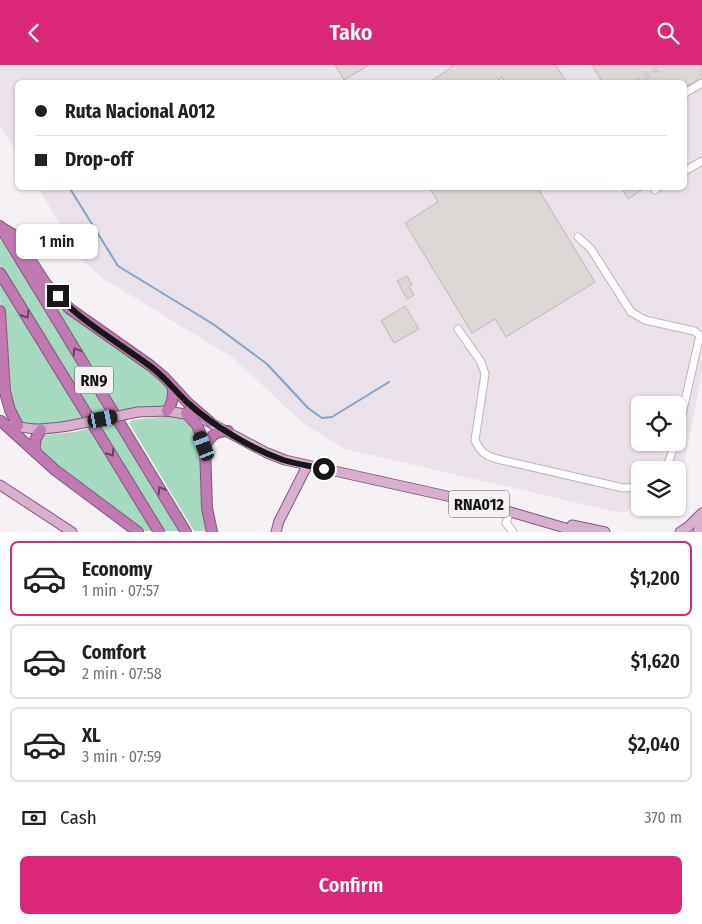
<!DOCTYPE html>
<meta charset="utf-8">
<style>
body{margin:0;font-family:"Fira Sans Condensed",sans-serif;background:#f6f6f6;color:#202124;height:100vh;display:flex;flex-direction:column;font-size:19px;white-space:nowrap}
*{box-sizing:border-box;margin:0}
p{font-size:16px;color:#757577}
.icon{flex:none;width:28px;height:28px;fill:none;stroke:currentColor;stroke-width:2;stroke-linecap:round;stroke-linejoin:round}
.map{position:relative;height:467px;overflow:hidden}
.sheet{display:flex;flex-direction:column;background:#fff;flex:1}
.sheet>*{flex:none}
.hud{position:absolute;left:15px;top:15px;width:672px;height:110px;border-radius:8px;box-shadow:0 1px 4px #0004;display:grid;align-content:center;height:110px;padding:0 20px;background:#fff}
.controls{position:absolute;left:631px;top:331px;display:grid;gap:10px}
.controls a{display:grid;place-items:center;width:55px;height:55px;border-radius:8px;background:#fff;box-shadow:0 1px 4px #0004;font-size:25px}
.end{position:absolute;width:22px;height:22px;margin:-11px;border:6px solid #181718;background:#fff;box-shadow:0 0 0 2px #fff}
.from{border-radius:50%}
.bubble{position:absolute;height:35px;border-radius:8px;background:#fff;box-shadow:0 1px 4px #0004;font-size:16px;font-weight:600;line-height:35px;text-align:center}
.car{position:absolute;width:15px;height:30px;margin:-15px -8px;border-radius:6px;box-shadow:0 0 4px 1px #0007;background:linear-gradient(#222 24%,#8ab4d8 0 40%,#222 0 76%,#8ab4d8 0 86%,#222 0)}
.hud b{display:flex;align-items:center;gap:18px;height:48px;font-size:19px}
.hud b+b{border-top:1px solid #e0e0e0}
.hud i{width:12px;height:12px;background:#202124}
ul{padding:9px 0 0;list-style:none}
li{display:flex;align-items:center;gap:15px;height:75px;margin:0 10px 8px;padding:0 10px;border:2px solid #e0e0e0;border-radius:8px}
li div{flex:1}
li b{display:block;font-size:19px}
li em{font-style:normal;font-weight:600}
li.selected{border-color:#db2777}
li>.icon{width:45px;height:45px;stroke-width:1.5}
.pay{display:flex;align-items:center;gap:12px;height:55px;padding:0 20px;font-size:19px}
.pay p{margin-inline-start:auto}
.cta{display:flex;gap:10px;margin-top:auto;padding:10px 20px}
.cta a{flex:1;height:58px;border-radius:8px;background:#db2777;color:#fff;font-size:20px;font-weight:600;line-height:58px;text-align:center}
header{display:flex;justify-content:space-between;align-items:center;height:65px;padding:0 20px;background:#db2777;color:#fff;font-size:22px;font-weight:600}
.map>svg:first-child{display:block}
.built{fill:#ebe1eb;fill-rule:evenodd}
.green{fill:#a5d9c0}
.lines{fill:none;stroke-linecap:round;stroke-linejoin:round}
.stream{stroke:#81a4cd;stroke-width:2}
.building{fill:#ddd7d6;stroke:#bdb7b6}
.minor-tunnel{stroke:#d3cfd3;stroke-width:7;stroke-dasharray:7 3.5;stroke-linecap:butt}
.minor-casing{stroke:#bab6ba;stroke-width:9}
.major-casing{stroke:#85577b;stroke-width:11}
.highway-casing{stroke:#85577b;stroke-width:12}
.minor{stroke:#fff;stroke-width:7}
.major{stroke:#d9afd0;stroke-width:9}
.highway{stroke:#c07ab1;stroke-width:10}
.major-bridge-casing{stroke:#85577b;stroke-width:11;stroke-linecap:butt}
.major-bridge{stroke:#d9afd0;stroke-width:9}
.oneway{stroke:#64445d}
.route{stroke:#181718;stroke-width:6}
.labels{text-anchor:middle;stroke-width:4;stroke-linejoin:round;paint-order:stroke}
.shield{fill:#f4f0f4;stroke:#5a585a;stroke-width:1}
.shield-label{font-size:16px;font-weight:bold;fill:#181718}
</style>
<header><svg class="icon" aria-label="back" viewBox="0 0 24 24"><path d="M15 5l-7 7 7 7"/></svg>Tako<svg class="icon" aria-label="search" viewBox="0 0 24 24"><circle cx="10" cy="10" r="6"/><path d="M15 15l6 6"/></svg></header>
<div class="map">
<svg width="702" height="467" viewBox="0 0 702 467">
<rect width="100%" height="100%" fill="#f4f0f4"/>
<path class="built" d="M0,0H702V308L678,429V405H640V442L621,448L345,384L304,359L232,292L104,214L84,197L38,123L685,122V18H18L17,89L0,60ZM640,340H678V378H640Z"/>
<g class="green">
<polygon points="0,169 109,348 93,351 0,200"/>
<polygon points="36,212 167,322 169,333 165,342 120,349"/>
<path d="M0,214L85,354C65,358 38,366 19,357L10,336L0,235Z"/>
<path d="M169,351C178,352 184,353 191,359C205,374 206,444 209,466H194L129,358L132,355Z"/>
<polygon points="116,358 183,466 163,466 98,362"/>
<polygon points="90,363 155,466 142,466 48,395 39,383 40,373 43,370 75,367"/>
</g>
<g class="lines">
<polyline class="stream" points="69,122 118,201 213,259 267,299 308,343 322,353 332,352 389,317"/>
</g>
<g class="building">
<polygon points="335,0 369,0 344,15"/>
<polygon points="451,0 556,0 567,18 505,18 502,12 494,18 428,18 452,2"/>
<polygon points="592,0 702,0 702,13 685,22 685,18 603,18"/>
<polygon points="429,122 537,122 595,217 506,272 495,254 472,268 405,158 438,137"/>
<polygon points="629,122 646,122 628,134 623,126"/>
<polygon points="407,211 412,220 409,222 414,230 407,234 397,216"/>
<polygon points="405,241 419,264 394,278 381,256"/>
</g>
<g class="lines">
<polyline class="minor-tunnel" points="635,18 663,0"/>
<g class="minor-casing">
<g id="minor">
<polyline points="685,28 702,18"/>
<polyline points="685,106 702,96"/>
<polyline points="655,125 659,122"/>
<polyline points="578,172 591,184 631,247 645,255 694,266 700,270 678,367"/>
<path d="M458,264L481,297L485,309L475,375C480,387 485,390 497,394L623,423L640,422"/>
<polyline points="666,405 675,378"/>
<polyline points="510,446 506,458 513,467"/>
</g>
</g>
<g class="major-casing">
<g id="major">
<polyline points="138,347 167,346 191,350"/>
<polyline points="205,355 267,388 285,395 483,439 579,467"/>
<path d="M12,360C33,366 47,364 68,361"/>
<polyline points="0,420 72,467"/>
<polyline points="572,460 605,467"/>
<polyline points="276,467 279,456 307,401"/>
<polyline points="680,467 689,461 702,448"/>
<polyline points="698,467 702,451"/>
</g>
</g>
<g class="highway-casing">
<g id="highway">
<polyline points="0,161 186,467"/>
<polyline points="2,163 14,170 46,219 70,244 151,301 164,312 188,338 210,357"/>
<polyline points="0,208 159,467"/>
<polyline points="0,246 5,327 10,345 18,361"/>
<path d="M167,346C173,338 173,332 173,322"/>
<polyline points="186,348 197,360 205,381 207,443 212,467"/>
<polyline points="1,356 55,405 138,467"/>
<path d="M205,381C211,371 215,366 228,366"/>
<path d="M36,388C33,379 35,372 41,365"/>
</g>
</g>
<use href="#minor" class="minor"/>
<use href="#major" class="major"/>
<use href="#highway" class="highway"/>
<g class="major-bridge-casing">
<polyline id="major-bridge" points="68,361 138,347"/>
</g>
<use href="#major-bridge" class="major-bridge"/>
</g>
<defs><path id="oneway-chevron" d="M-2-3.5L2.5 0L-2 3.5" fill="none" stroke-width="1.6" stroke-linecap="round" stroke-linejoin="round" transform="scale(1.25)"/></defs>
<g class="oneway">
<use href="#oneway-chevron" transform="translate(26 250) rotate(58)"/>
<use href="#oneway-chevron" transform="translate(76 286) rotate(-121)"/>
<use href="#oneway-chevron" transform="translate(111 388) rotate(58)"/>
<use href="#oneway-chevron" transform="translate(161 425) rotate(-121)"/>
</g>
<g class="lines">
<path class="route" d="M58,231C85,259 119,278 150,301C164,311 175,326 188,338C212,360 252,384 283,395C296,399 311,401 324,404"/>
</g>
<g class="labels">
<g class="shield">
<rect x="75" y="301.5" width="38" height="27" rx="4"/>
<rect x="449" y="425.5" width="60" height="27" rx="4"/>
</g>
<g class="shield-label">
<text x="94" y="321">RN9</text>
<text x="479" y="445">RNA012</text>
</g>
</g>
</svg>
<div class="controls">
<a><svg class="icon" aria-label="locate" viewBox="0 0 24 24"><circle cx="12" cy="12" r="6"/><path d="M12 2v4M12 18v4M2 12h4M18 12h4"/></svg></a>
<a><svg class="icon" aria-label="layers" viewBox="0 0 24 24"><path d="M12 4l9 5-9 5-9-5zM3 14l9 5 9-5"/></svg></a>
</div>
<i class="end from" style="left:324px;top:404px"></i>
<i class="end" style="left:58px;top:231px"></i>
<div class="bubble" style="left:16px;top:159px;width:82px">1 min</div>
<i class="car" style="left:103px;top:354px;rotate:79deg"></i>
<i class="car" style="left:204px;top:381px;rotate:339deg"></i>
<div class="hud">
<b><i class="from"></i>Ruta Nacional A012</b>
<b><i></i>Drop-off</b>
</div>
</div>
<section class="sheet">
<ul>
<li class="selected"><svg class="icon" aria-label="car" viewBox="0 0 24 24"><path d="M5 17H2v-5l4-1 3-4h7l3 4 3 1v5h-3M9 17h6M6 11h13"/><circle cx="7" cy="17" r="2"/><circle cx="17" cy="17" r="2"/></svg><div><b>Economy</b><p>1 min · 07:57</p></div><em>$1,200</em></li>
<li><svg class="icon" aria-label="car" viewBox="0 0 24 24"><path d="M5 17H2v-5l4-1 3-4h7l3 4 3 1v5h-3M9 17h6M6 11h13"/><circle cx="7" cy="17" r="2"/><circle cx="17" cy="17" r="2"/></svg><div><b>Comfort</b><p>2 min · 07:58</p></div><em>$1,620</em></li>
<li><svg class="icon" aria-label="car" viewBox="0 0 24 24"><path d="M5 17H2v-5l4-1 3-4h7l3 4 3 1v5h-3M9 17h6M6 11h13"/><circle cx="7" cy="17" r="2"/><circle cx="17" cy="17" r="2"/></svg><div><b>XL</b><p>3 min · 07:59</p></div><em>$2,040</em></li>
</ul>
<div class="pay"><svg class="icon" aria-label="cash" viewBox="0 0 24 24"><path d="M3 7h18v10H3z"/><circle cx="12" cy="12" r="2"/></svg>Cash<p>370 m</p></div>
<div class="cta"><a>Confirm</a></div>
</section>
